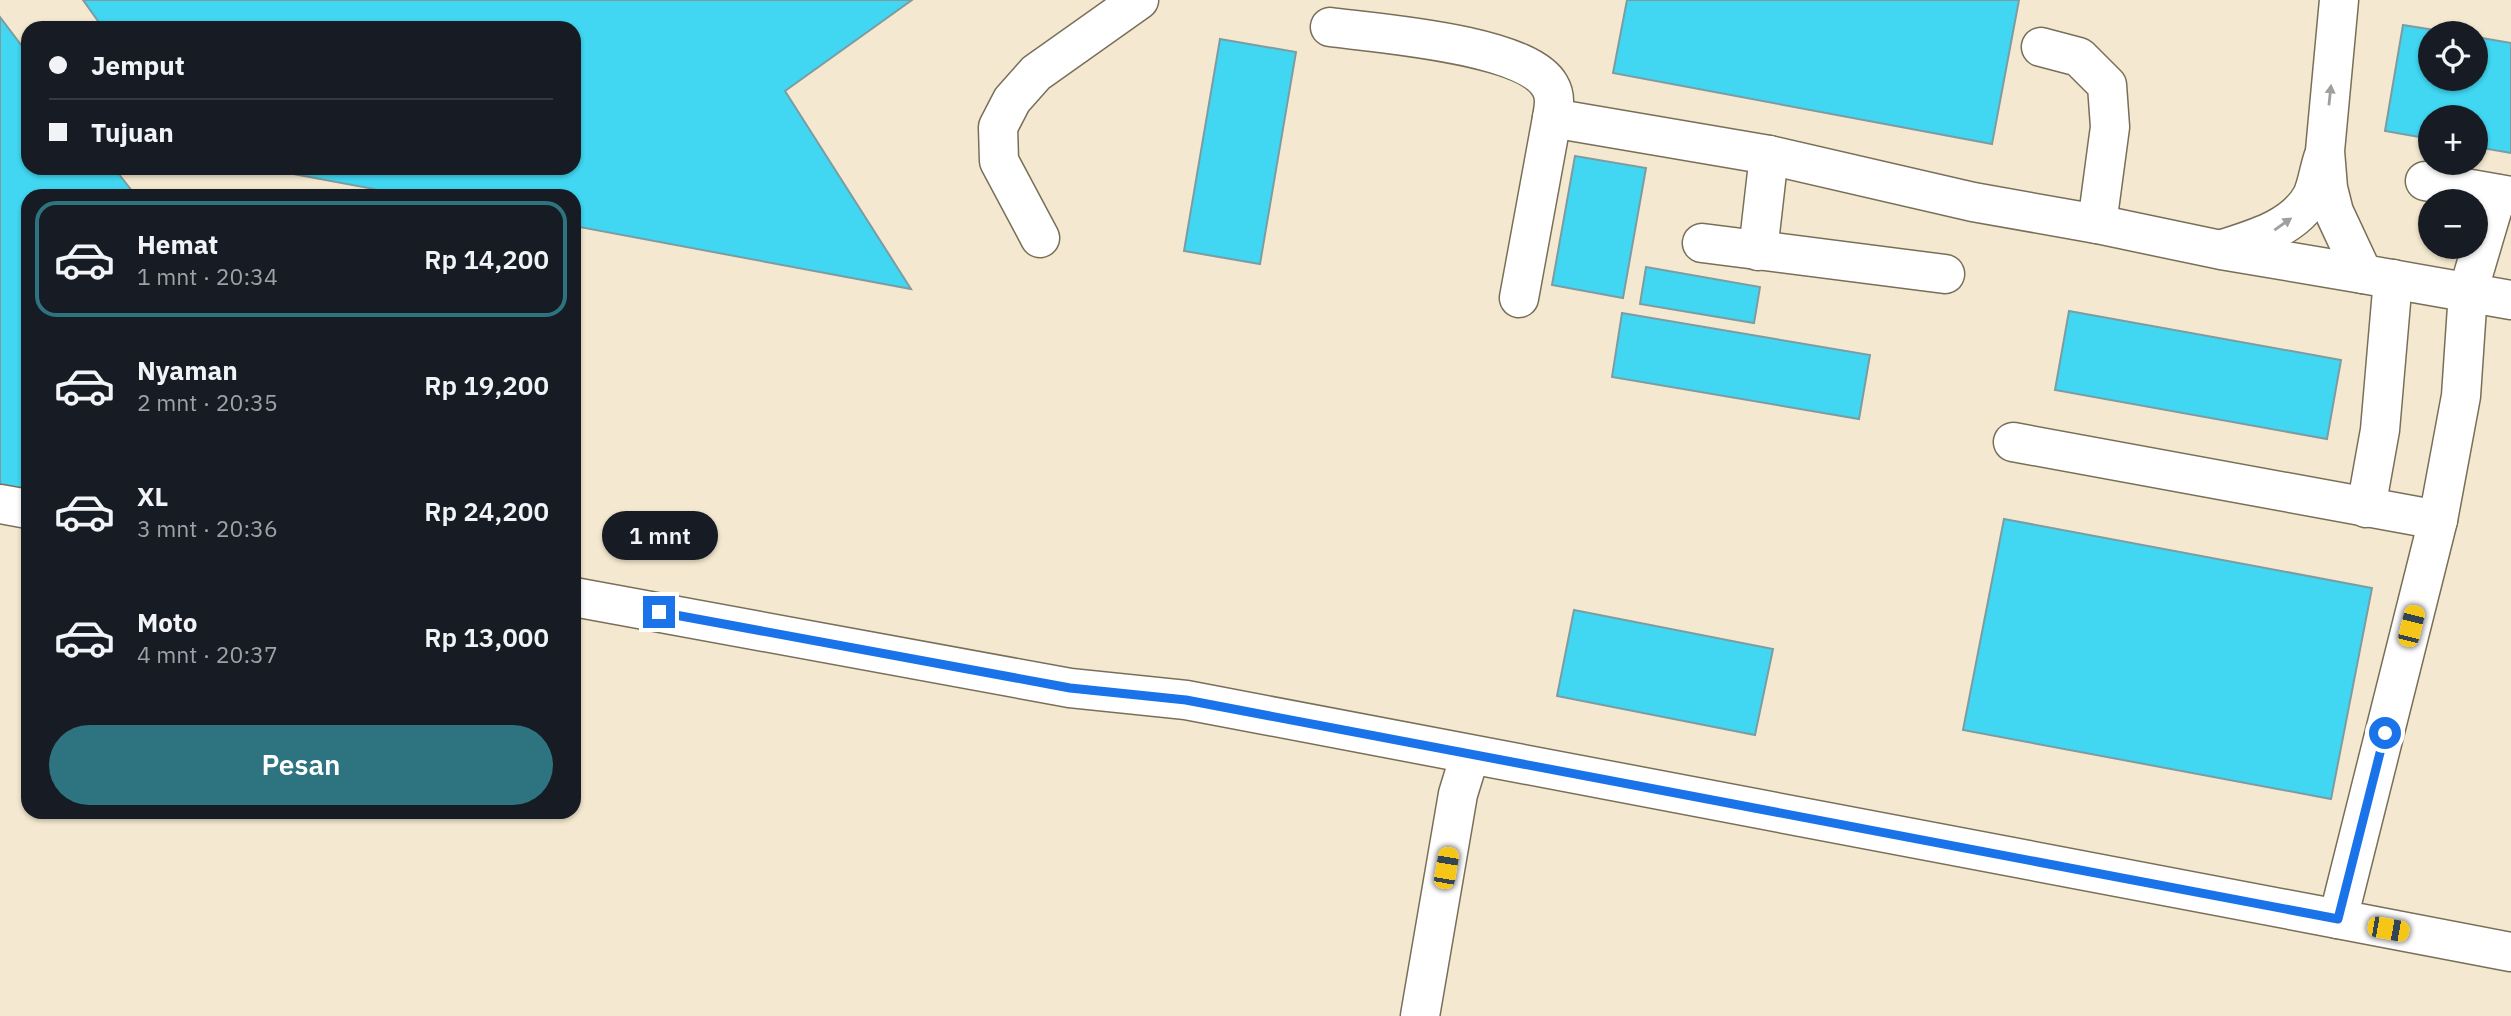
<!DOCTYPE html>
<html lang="id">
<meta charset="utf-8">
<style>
body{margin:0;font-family:"IBM Plex Sans",sans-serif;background:#20242c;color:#f1f3f6;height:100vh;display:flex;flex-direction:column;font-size:26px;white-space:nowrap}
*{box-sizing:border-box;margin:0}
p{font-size:23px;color:#9ea1a6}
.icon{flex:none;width:38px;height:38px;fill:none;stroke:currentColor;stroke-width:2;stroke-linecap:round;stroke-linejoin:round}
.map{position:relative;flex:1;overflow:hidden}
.sheet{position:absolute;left:21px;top:189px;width:560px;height:630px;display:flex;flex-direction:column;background:#171b24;border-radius:21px;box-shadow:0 2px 5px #0004}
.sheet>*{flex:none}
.banner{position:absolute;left:21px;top:21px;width:560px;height:154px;border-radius:21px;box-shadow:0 2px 5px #0004;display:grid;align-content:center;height:154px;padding:0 28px;background:#171b24}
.controls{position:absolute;left:2418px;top:21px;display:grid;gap:14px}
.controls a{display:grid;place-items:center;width:70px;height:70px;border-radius:50%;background:#171b24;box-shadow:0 2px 5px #0004;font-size:35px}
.end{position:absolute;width:32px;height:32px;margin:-16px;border:9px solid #1a73e8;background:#fff;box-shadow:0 0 0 4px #fff}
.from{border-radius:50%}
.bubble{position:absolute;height:49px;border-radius:24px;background:#171b24;box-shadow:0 2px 5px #0004;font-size:23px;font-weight:600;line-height:49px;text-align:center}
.car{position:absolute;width:21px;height:42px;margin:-21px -10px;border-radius:9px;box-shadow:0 0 5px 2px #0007;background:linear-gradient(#f5c518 24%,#345 0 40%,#f5c518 0 76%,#345 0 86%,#f5c518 0)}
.banner b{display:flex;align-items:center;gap:24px;height:66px;font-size:26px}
.banner b+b{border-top:2px solid #363941}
.banner i{width:18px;height:18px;background:#f1f3f6}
ul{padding:12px 0 0;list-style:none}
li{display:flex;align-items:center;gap:21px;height:116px;margin:0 14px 10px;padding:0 14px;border:4px solid transparent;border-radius:21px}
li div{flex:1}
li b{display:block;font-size:26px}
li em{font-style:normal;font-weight:600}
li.on{border-color:#2d7380}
li>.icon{width:63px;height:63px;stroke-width:1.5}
.primary-button{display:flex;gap:14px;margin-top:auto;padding:14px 28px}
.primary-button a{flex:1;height:80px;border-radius:42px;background:#2d7380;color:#fff;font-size:28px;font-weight:600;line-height:80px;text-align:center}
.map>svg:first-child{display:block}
.building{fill:#41d7f2;stroke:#7d9ca2;stroke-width:2}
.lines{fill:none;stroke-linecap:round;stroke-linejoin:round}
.minor-casing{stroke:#796f59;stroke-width:41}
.minor{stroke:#fff;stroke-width:38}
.oneway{fill:#a19f9b}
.route{stroke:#1a73e8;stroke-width:9}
</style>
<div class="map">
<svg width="2511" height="1016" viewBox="0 0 2511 1016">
<rect width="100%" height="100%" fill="#f4e9d0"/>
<g class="building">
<polygon points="83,0 912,0 785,91 911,289 574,226 574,196 373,196 374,189 261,168 574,168 574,28 103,28"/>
<polygon points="1627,0 2019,0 1992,144 1613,73"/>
<polygon points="0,17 28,54 28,168 114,168 136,196 28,196 28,501 0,496"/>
<polygon points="2403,25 2454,33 2431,33 2431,79 2476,79 2476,37 2511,43 2511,153 2476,147 2476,117 2431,117 2431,139 2385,131"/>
<polygon points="1220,39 1296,52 1260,264 1184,251"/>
<polygon points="1575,156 1646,168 1623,298 1552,285"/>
<polygon points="1646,267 1760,287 1754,323 1640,304"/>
<polygon points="2069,311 2341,360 2327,439 2055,390"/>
<polygon points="1622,313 1870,355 1859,419 1612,377"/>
<polygon points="2004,519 2372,588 2331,799 1963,730"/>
<polygon points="1574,610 1773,649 1755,735 1557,696"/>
</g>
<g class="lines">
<g class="minor-casing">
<g id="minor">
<polyline points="2339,0 2325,151 2328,188 2334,212 2363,274 2511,300"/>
<path d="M1330,27C1377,33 1527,44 1550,86C1556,96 1554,106 1552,118"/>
<polyline points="2041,47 2079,57 2107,85 2110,127 2097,224"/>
<polyline points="2425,181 2511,196"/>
<polyline points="2497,194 2468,292 2461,396 2438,520 2338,919 2511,952"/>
<polyline points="1040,238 999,161 998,127 1012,100 1036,73 1139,0"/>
<polyline points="1702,243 1945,274"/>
<path d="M2223,249C2254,239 2295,228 2312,196C2317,185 2319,170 2323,158"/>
<polyline points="1758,251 1769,155"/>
<polyline points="1519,298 1552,118 1769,155 1973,202 2097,224 2221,250 2363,274"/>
<polyline points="2013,442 2438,520"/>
<polyline points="0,504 28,509"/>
<polyline points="2366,508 2380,430 2393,279"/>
<polyline points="574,597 1070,688 1186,700 2338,919"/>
<polyline points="1420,1016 1458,794 1470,755"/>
</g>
</g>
<use href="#minor" class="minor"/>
</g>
<defs><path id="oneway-solid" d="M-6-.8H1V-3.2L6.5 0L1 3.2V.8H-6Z" transform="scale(1.75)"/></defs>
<g class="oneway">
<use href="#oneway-solid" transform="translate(2330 95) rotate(-84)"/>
<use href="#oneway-solid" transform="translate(2283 224) rotate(-35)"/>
</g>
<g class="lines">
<polyline class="route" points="659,612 1070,688 1186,700 2338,919 2385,733"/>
</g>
</svg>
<div class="controls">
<a><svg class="icon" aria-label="locate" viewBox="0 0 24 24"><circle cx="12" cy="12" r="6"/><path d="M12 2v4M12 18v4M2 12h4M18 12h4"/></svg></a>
<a>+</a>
<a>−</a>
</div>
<i class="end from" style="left:2385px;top:733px"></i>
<i class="end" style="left:659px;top:612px"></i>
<div class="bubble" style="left:602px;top:511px;width:116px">1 mnt</div>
<i class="car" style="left:2411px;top:626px;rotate:14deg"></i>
<i class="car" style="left:1446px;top:868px;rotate:10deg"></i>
<i class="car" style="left:2388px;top:929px;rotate:100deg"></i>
<div class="banner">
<b><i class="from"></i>Jemput</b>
<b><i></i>Tujuan</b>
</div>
<section class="sheet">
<ul>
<li class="on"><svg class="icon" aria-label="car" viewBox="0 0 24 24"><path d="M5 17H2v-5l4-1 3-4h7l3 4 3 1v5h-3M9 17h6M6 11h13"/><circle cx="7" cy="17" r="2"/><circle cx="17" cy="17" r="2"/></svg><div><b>Hemat</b><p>1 mnt · 20:34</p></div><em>Rp 14,200</em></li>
<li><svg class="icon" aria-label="car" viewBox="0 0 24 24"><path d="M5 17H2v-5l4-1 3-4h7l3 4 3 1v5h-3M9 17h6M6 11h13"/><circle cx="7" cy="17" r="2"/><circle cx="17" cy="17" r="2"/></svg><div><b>Nyaman</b><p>2 mnt · 20:35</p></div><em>Rp 19,200</em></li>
<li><svg class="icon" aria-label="car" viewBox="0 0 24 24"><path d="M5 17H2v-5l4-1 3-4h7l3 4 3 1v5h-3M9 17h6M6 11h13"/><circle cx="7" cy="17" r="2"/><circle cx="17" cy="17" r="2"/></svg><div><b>XL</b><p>3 mnt · 20:36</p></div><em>Rp 24,200</em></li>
<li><svg class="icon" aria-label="car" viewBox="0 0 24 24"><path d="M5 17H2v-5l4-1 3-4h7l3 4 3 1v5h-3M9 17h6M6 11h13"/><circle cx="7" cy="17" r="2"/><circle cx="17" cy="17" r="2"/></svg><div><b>Moto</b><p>4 mnt · 20:37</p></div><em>Rp 13,000</em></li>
</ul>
<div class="primary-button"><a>Pesan</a></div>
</section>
</div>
